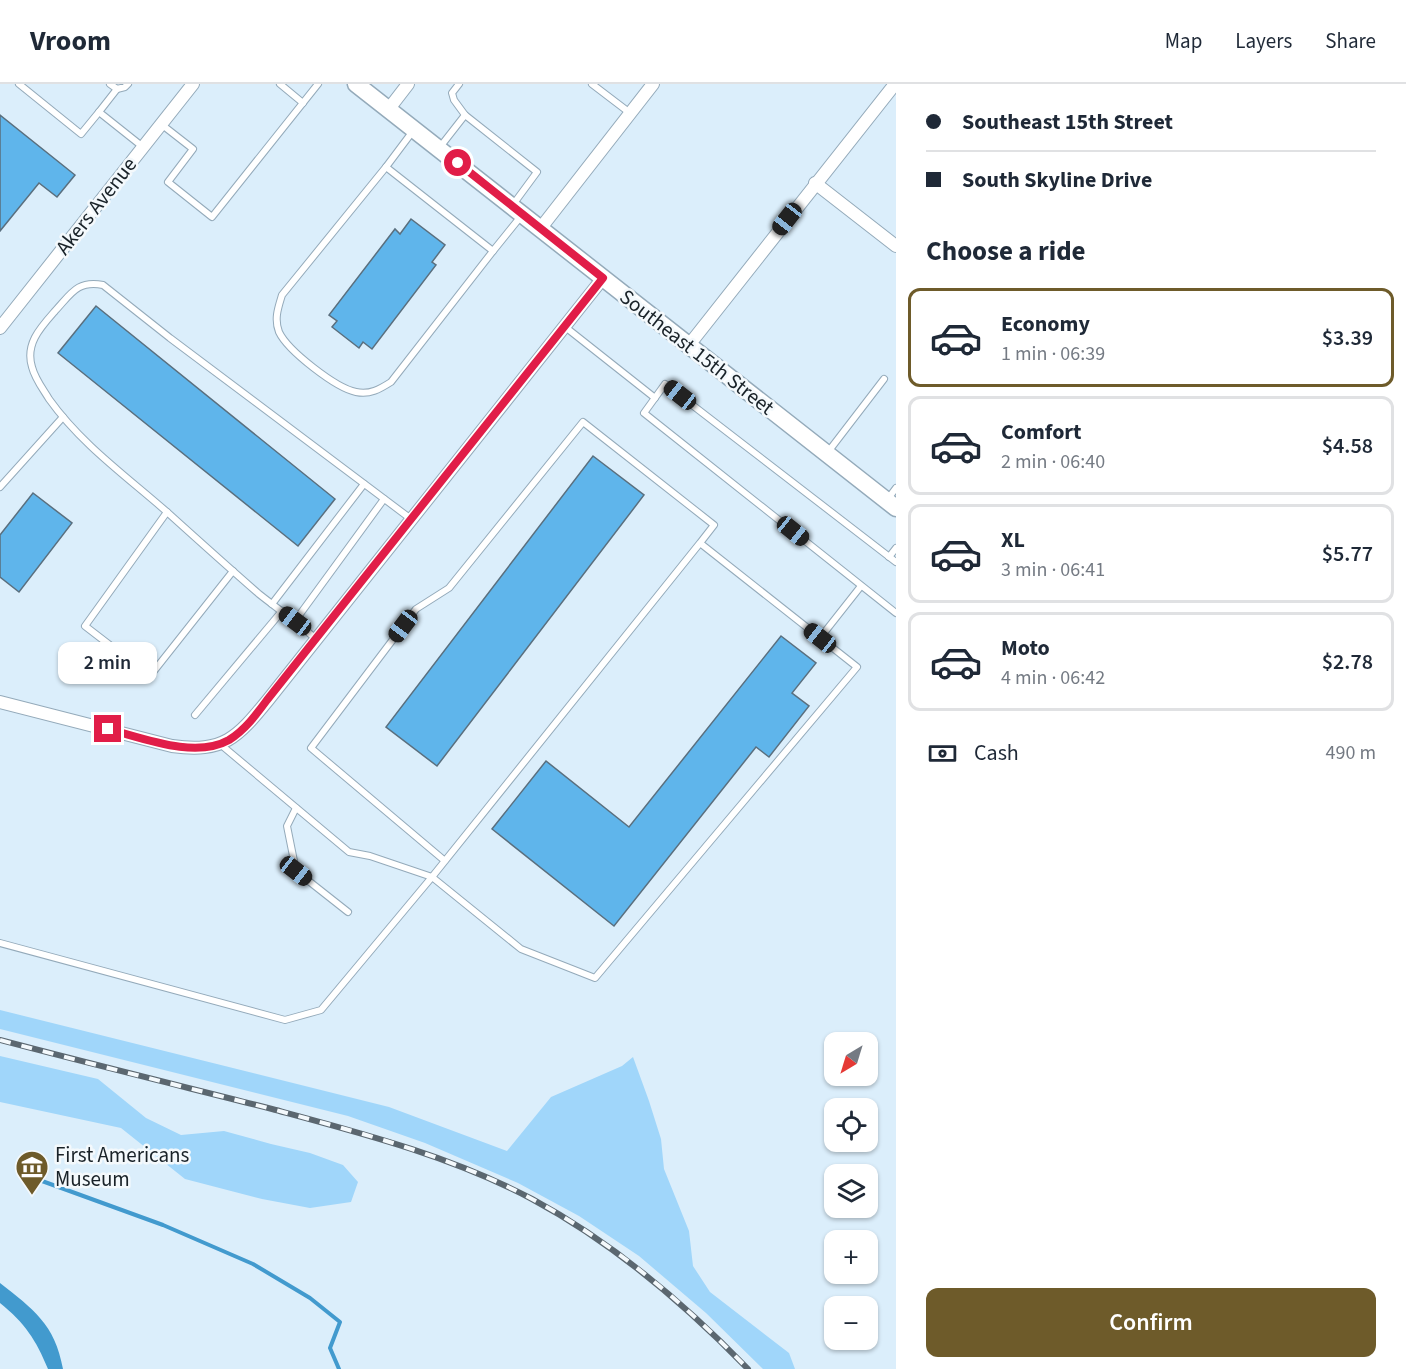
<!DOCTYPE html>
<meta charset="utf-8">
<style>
body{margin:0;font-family:"Source Sans 3",sans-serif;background:#f6f6f7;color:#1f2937;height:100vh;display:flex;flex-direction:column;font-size:22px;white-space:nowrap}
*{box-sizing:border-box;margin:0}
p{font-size:20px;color:#747a83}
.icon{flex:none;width:33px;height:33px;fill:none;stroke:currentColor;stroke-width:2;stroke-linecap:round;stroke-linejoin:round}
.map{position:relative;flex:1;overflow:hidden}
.panel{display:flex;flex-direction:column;background:#fff;width:510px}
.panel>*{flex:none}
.top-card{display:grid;align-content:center;height:132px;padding:0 30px;background:#fff}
.needle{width:39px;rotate:218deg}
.buttons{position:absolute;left:824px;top:948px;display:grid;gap:12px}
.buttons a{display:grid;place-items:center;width:54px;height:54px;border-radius:12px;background:#fff;box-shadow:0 2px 4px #0004;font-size:30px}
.end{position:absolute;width:27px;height:27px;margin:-14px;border:8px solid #e11d48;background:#fff;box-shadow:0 0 0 3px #fff}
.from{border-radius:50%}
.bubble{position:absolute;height:42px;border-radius:12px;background:#fff;box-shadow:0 2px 4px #0004;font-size:20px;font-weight:600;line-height:42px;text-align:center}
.car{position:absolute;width:18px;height:36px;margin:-18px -9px;border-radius:8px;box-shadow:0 0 4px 2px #0007;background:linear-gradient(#222 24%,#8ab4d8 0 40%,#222 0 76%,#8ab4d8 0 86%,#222 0)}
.top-card b{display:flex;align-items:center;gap:21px;height:57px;font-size:22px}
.top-card b+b{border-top:2px solid #e0e1e3}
.top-card i{width:15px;height:15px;background:#1f2937}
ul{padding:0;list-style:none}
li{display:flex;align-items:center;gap:18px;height:99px;margin:0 12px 9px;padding:0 18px;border:3px solid #e0e1e3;border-radius:12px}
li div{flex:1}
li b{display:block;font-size:22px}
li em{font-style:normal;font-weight:600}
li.on{border-color:#6e5b2a}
li>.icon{width:54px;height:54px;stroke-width:1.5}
h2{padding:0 30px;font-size:27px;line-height:72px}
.pay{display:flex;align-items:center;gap:15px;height:66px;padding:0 30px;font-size:22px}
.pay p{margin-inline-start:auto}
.action{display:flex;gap:12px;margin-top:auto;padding:12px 30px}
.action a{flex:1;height:69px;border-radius:12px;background:#6e5b2a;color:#fff;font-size:24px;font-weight:600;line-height:69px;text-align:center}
header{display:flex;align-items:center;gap:36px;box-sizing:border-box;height:84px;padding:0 30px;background:#fff;border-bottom:2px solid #e0e1e3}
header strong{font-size:28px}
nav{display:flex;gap:33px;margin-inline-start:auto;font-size:21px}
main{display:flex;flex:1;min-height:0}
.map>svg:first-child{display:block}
.green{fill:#a0d6fa}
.water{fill:#429ace}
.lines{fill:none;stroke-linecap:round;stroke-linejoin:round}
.stream{stroke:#429ace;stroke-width:4}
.building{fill:#5fb5eb;stroke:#5a6f7e;stroke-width:1.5}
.service-casing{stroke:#94aaba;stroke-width:8}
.minor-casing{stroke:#94aaba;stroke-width:14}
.secondary-casing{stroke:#94aaba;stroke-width:19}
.service{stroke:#fff;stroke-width:6}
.minor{stroke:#fff;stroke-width:12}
.secondary{stroke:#fff;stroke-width:16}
.rail-casing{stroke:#5b6770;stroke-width:6}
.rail{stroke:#f4f9fc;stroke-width:4;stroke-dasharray:11;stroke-linecap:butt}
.route{stroke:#e11d48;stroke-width:8}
.labels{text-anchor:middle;stroke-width:5;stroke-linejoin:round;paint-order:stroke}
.street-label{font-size:21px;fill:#192228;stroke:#f4f9fc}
.poi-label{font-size:21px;fill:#192228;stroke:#f4f9fc;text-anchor:start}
</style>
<header>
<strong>Vroom</strong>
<nav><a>Map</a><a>Layers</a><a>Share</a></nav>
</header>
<main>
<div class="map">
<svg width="896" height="1285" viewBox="0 0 896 1285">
<rect width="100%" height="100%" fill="#dbeefb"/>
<g class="green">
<polygon points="0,926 389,1023 507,1067 551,1013 622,982 633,973 649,1017 661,1055 664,1085 689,1147 693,1182 710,1208 789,1269 795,1285 763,1285 706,1229 639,1172 579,1132 518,1099 425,1059 348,1032 0,945"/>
<polygon points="0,972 98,995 146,1034 181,1051 224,1047 271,1060 310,1069 343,1081 358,1098 351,1118 310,1124 262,1115 185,1095 121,1044 0,1018"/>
</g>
<path class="water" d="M0,1199C33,1225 55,1240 63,1285H48C36,1256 25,1239 0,1219Z"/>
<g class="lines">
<polyline class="stream" points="31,1093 163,1141 253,1180 310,1214 340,1238 330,1264 339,1285"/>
</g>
<g class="building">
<polygon points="0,31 75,91 57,113 39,99 0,147"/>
<polygon points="411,135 445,161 432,178 436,181 372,265 363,258 359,264 332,243 337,237 329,231 395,145 400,150"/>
<polygon points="96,222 335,415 298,462 58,269"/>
<polygon points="593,372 644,411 437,682 386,643"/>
<polygon points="33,409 72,439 19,508 0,493 0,451"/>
<polygon points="781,552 816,579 792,609 809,622 769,673 756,663 614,842 492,745 546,677 629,743"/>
</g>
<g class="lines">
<g class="service-casing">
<g id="service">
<polyline points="19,0 81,50 99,28"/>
<polyline points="110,0 117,5 99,28 143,63"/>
<polyline points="280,0 303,19"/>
<polyline points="459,0 452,9 454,16 465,31"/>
<polyline points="592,0 630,29"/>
<polyline points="117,5 125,3 128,0"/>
<polyline points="161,40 193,65 168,98 212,133 318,0"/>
<polyline points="413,47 386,83 493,167 522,131"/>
<polyline points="440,63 465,31 537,88 512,122"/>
<path d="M386,83L282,211C278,224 274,235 279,248C288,267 336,304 356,308C370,311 380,305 391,298L493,167"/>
<polyline points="564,242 655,314"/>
<polyline points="828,368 884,295"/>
<polyline points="0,403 63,333"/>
<polyline points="887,416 896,404"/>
<polyline points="167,428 85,542 150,592 233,487"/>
<polyline points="889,473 896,464"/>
<polyline points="896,478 665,300 644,329 896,529"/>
<polyline points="272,520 364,400"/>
<polyline points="295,537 384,415"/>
<polyline points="820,554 861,502"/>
<path d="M316,555C298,539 278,525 259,510C228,483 198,456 167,428C126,392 81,360 49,315C43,305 35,295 32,283C25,260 40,244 55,227C71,210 77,196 103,201L170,254L411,435"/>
<polyline points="195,631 282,527"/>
<polyline points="296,724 287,742 296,787 348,828"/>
<path d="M445,777L311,664L416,525L449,504L583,338L714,441L700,459L857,583C769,686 683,791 595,894L521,865L432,793L700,459"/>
<polyline points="0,859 285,936 321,926 432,793 370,772 349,768 220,660"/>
</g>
</g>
<g class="minor-casing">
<g id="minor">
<polyline points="388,26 408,0"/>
<polyline points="815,99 896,162"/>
<polyline points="540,145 653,0"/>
<polyline points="0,244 193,0"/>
<polyline points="689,261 895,0"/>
<path d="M0,618L172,662C224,669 237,654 268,616L603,194"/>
</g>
</g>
<g class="secondary-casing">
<polyline id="secondary" points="356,0 896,424"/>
</g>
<use href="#service" class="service"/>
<use href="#minor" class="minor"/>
<use href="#secondary" class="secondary"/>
<g class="rail-casing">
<path id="rail" d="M0,956C91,980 181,1002 272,1025C361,1049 451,1072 532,1115C614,1159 684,1219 748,1285"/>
</g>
<use href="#rail" class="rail"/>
</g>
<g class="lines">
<path class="route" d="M108,645C143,654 195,675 229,656C245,646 256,631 267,616L603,194L458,79"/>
</g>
<defs>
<g id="museum-pin" transform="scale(1.725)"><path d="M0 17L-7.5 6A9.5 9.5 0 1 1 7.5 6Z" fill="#6e5b2a" stroke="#f4f9fc"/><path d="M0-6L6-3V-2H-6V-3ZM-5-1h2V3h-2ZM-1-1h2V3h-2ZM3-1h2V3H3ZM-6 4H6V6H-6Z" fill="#fff"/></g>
</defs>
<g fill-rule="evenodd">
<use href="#museum-pin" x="32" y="1083"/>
</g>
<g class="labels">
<g class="street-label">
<text transform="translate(96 122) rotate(-52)" y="7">Akers Avenue</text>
<text transform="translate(697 268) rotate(38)" y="7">Southeast 15th Street</text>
</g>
<g class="poi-label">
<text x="55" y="1078">First Americans<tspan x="55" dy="24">Museum</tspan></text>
</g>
</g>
</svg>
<div class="buttons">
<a><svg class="needle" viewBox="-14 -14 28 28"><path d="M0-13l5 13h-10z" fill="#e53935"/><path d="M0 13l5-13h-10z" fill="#747a83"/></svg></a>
<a><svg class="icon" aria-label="locate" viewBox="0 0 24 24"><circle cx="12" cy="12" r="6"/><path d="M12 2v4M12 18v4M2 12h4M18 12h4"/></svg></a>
<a><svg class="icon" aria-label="layers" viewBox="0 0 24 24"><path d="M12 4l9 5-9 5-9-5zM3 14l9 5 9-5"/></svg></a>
<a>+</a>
<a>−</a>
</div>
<i class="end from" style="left:458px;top:79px"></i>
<i class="end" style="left:108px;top:645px"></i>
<div class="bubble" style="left:58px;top:558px;width:99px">2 min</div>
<i class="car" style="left:787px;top:135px;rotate:218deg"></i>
<i class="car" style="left:680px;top:311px;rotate:308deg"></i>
<i class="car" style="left:793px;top:447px;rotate:129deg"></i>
<i class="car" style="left:295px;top:537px;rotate:307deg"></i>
<i class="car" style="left:403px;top:542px;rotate:217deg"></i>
<i class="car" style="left:820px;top:554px;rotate:308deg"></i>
<i class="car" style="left:296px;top:787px;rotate:128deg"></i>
</div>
<section class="panel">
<div class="top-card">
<b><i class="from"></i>Southeast 15th Street</b>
<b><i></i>South Skyline Drive</b>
</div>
<h2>Choose a ride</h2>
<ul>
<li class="on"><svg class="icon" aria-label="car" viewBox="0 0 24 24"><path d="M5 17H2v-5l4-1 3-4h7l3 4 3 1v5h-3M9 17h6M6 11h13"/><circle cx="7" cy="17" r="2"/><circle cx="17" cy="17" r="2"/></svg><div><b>Economy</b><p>1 min · 06:39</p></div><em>$3.39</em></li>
<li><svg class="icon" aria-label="car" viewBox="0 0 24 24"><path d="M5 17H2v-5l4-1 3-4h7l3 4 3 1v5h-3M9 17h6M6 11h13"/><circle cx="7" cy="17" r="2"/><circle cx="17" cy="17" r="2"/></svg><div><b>Comfort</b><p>2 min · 06:40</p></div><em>$4.58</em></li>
<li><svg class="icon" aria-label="car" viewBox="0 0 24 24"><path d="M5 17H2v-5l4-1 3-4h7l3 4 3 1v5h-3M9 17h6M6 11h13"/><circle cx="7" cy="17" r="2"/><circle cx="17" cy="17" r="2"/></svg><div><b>XL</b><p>3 min · 06:41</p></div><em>$5.77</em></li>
<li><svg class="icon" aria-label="car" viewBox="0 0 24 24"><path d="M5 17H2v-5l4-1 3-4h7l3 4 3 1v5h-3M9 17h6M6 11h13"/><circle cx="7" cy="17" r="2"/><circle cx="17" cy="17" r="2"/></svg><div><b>Moto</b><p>4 min · 06:42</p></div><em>$2.78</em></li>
</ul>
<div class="pay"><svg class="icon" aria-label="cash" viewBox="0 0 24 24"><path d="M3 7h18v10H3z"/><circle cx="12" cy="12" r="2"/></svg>Cash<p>490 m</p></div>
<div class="action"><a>Confirm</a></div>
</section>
</main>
